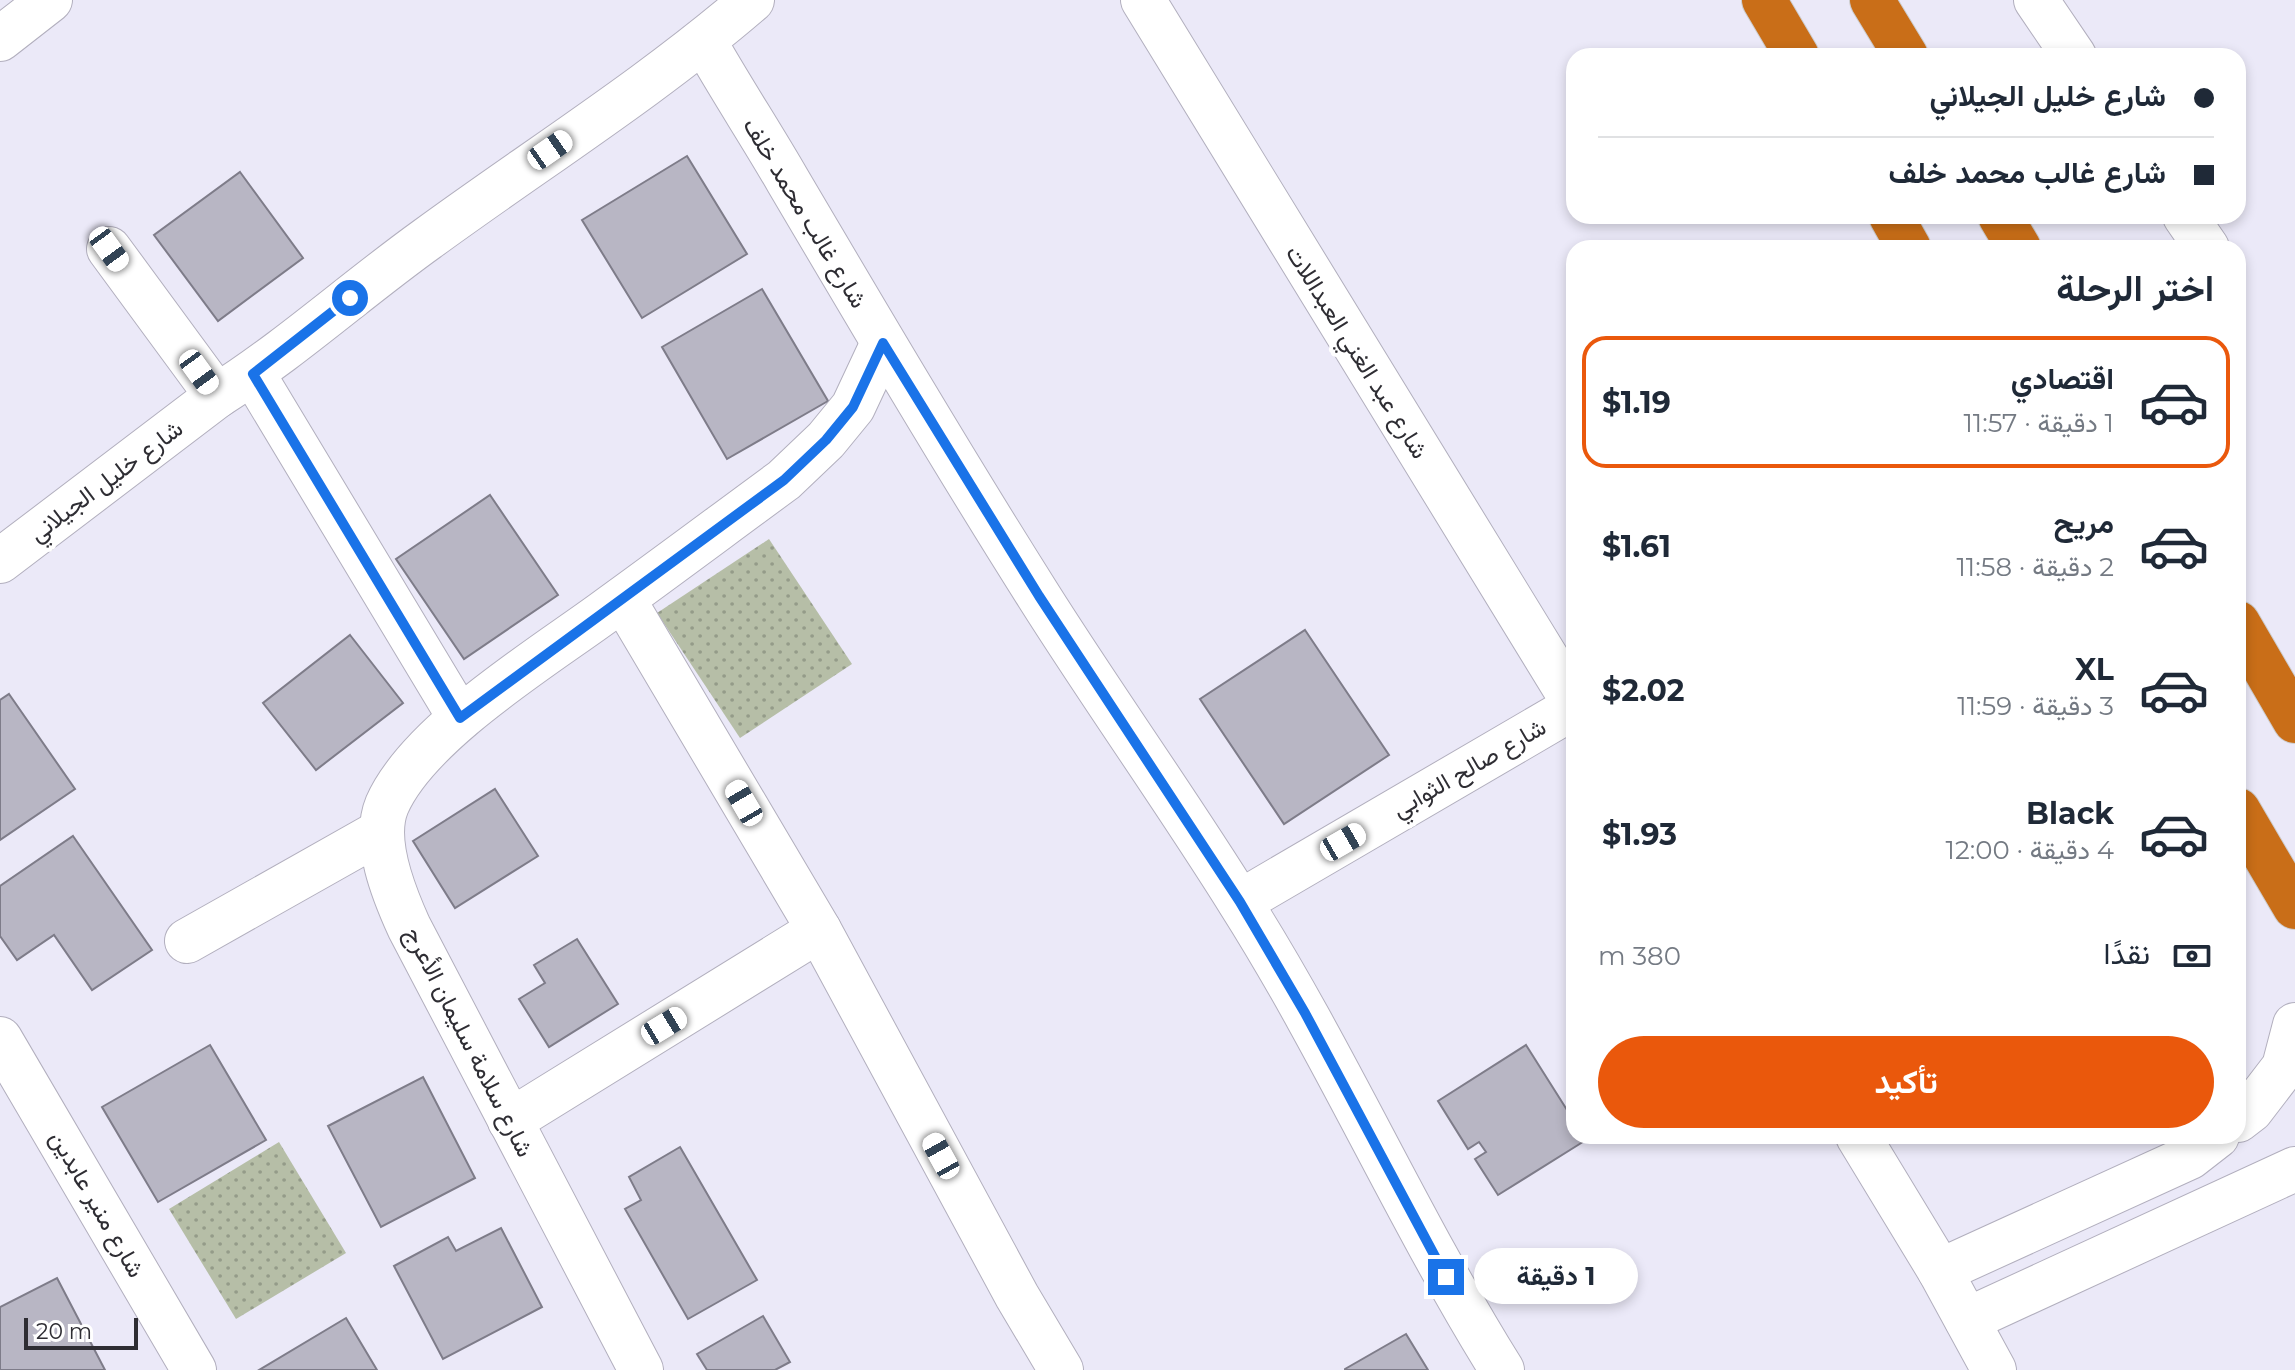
<!DOCTYPE html>
<html lang="ar">
<meta charset="utf-8">
<style>
body{margin:0;font-family:Montserrat,Vazirmatn,sans-serif;background:#f2f2f3;color:#1f2937;direction:rtl;height:100vh;display:flex;flex-direction:column;font-size:30px;white-space:nowrap}
*{box-sizing:border-box;margin:0}
p{font-size:26px;color:#747a83}
.icon{flex:none;width:44px;height:44px;fill:none;stroke:currentColor;stroke-width:2;stroke-linecap:round;stroke-linejoin:round}
.map{position:relative;flex:1;overflow:hidden;direction:ltr}
.panel{position:absolute;left:1566px;top:240px;width:680px;height:904px;display:flex;flex-direction:column;background:#fff;border-radius:24px;box-shadow:0 4px 12px #0003;direction:rtl}
.panel>*{flex:none}
.banner{position:absolute;left:1566px;top:48px;width:680px;height:176px;border-radius:24px;box-shadow:0 4px 12px #0003;direction:rtl;display:grid;align-content:center;height:176px;padding:0 32px;background:#fff}
.scale{position:absolute;left:24px;bottom:20px;width:114px;box-sizing:border-box;padding-left:8px;border:4px solid #2e2d33;border-top:0;font-size:22px;line-height:28px;white-space:nowrap;color:#2e2d33;-webkit-text-stroke:6px #fff;paint-order:stroke}
.end{position:absolute;width:36px;height:36px;margin:-18px;border:10px solid #1a73e8;background:#fff;box-shadow:0 0 0 4px #fff}
.from{border-radius:50%}
.bubble{position:absolute;height:56px;border-radius:28px;background:#fff;box-shadow:0 4px 12px #0003;font-size:26px;font-weight:700;line-height:56px;text-align:center;direction:rtl}
.car{position:absolute;width:24px;height:48px;margin:-24px -12px;border-radius:10px;box-shadow:0 0 6px 2px #0007;background:linear-gradient(#fff 24%,#345 0 40%,#fff 0 76%,#345 0 86%,#fff 0)}
.banner b{display:flex;align-items:center;gap:28px;height:76px;font-size:30px}
.banner b+b{border-top:2px solid #e0e1e3}
.banner i{width:20px;height:20px;background:#1f2937}
ul{padding:0;list-style:none}
li{display:flex;align-items:center;gap:24px;height:132px;margin:0 16px 12px;padding:0 16px;border:4px solid transparent;border-radius:24px}
li div{flex:1}
li b{display:block;font-size:30px}
li em{font-style:normal;font-weight:700}
li.selected{border-color:#ea580c}
li>.icon{width:72px;height:72px;stroke-width:1.5}
h2{padding:0 32px;font-size:36px;line-height:96px}
.pay{display:flex;align-items:center;gap:20px;height:88px;padding:0 32px;font-size:30px}
.pay p{margin-inline-start:auto}
.primary-button{display:flex;gap:16px;margin-top:auto;padding:16px 32px}
.primary-button a{flex:1;height:92px;border-radius:48px;background:#ea580c;color:#fff;font-size:32px;font-weight:700;line-height:92px;text-align:center}
.map>svg:first-child{display:block}
.grass{fill:url(#grass-dots)}
.building{fill:#b8b6c4;stroke:#7e7c89;stroke-width:2}
.lines{fill:none;stroke-linecap:round;stroke-linejoin:round}
.minor-casing{stroke:#b2afbe;stroke-width:46}
.highway-casing{stroke:#cdcdce;stroke-width:46}
.minor{stroke:#fff;stroke-width:44}
.highway{stroke:#c96e18;stroke-width:44}
.route{stroke:#1a73e8;stroke-width:10}
.labels{text-anchor:middle;stroke-width:8;stroke-linejoin:round;paint-order:stroke}
.street-label{font-size:24px;fill:#2e2d33;stroke:#fff}
</style>
<div class="map">
<svg width="2295" height="1370" viewBox="0 0 2295 1370">
<defs>
<pattern id="grass-dots" width="8" height="8" patternUnits="userSpaceOnUse" patternTransform="scale(2)"><rect width="8" height="8" fill="#b6bea7"/><path d="M2 2h.1M6 6h.1" fill="none" stroke="#949b89" stroke-width="1.8" stroke-linecap="round"/></pattern>
</defs>
<rect width="100%" height="100%" fill="#ebe9f8"/>
<g class="grass">
<polygon points="769,539 852,664 740,738 657,613"/>
<polygon points="279,1142 346,1253 236,1319 169,1209"/>
</g>
<g class="building">
<polygon points="687,156 747,254 642,318 582,220"/>
<polygon points="240,172 303,258 218,321 154,235"/>
<polygon points="762,289 828,401 727,459 662,347"/>
<polygon points="490,495 558,595 464,659 396,559"/>
<polygon points="1305,630 1389,755 1284,824 1200,699"/>
<polygon points="350,635 403,703 316,770 263,703"/>
<polygon points="9,694 75,789 0,840 0,700"/>
<polygon points="495,789 538,856 455,908 413,841"/>
<polygon points="73,836 152,950 92,990 54,935 17,960 0,936 0,886"/>
<polygon points="577,939 618,1004 549,1047 519,999 545,983 534,965"/>
<polygon points="210,1045 266,1140 158,1202 102,1107"/>
<polygon points="1526,1045 1574,1121 1574,1136 1584,1136 1586,1140 1498,1195 1475,1159 1486,1152 1479,1142 1468,1149 1438,1101"/>
<polygon points="423,1077 475,1178 381,1227 328,1126"/>
<polygon points="680,1147 757,1280 688,1319 625,1209 641,1200 629,1177"/>
<polygon points="501,1228 542,1307 443,1359 394,1266 448,1237 456,1251"/>
<polygon points="57,1278 105,1370 0,1370 0,1307"/>
<polygon points="763,1316 790,1362 775,1370 707,1370 697,1354"/>
<polygon points="346,1318 377,1370 259,1370"/>
<polygon points="1406,1334 1428,1370 1345,1370 1345,1369"/>
</g>
<g class="lines">
<g class="minor-casing">
<g id="minor">
<polyline points="1143,0 1574,703"/>
<polyline points="2036,0 2074,56"/>
<polyline points="0,39 50,0"/>
<path d="M704,41C731,89 761,134 788,181C870,320 952,459 1038,595C1103,698 1174,797 1239,901C1335,1052 1407,1218 1502,1370"/>
<polyline points="2185,216 2207,248"/>
<polyline points="109,249 217,396"/>
<polyline points="253,374 460,718"/>
<path d="M0,561L217,396C291,349 356,290 427,239C535,160 650,88 752,0"/>
<polyline points="623,599 819,930 1017,1296 1061,1370"/>
<polyline points="1240,902 1574,707"/>
<polyline points="187,941 382,831"/>
<polyline points="0,1039 194,1370"/>
<polyline points="2238,1120 2251,1110 2284,1067 2295,1025"/>
<polyline points="510,1121 819,930"/>
<polyline points="1858,1136 1940,1271 1994,1370"/>
<polyline points="1940,1271 2190,1157 2217,1136"/>
<polyline points="1967,1320 2295,1169"/>
<path d="M641,1370L409,927C394,894 372,841 387,805C418,734 540,659 603,613C664,569 724,524 784,480L826,440L853,407L883,343"/>
</g>
</g>
<g class="highway-casing">
<g id="highway">
<polyline points="1764,0 1797,56"/>
<polyline points="1872,0 1906,56"/>
<polyline points="1891,216 1909,248"/>
<polyline points="2000,216 2019,248"/>
<polyline points="2238,623 2295,721"/>
<polyline points="2238,810 2295,907"/>
</g>
</g>
<use href="#minor" class="minor"/>
<use href="#highway" class="highway"/>
</g>
<g class="lines">
<polyline class="route" points="350,298 253,374 460,718 784,480 826,440 853,407 883,343 1039,596 1240,902 1305,1013 1446,1277"/>
</g>
<g class="labels">
<g class="street-label">
<text transform="translate(805 213) rotate(59)" y="8">شارع غالب محمد خلف</text>
<text transform="translate(1357 352) rotate(58)" y="8">شارع عبد الغني العبداللات</text>
<text transform="translate(106 481) rotate(-37)" y="8">شارع خليل الجيلاني</text>
<text transform="translate(1469 768) rotate(-30)" y="8">شارع صالح الثوابي</text>
<text transform="translate(469 1042) rotate(63)" y="8">شارع سلامة سليمان الأعرج</text>
<text transform="translate(97 1204) rotate(60)" y="8">شارع منير عابدين</text>
</g>
</g>
</svg>
<div class="scale">20 m</div>
<i class="end from" style="left:350px;top:298px"></i>
<i class="end" style="left:1446px;top:1277px"></i>
<div class="bubble" style="left:1474px;top:1248px;width:164px">1 دقيقة</div>
<i class="car" style="left:550px;top:150px;rotate:55deg"></i>
<i class="car" style="left:109px;top:249px;rotate:144deg"></i>
<i class="car" style="left:199px;top:372px;rotate:144deg"></i>
<i class="car" style="left:744px;top:803px;rotate:330deg"></i>
<i class="car" style="left:1343px;top:842px;rotate:60deg"></i>
<i class="car" style="left:664px;top:1026px;rotate:59deg"></i>
<i class="car" style="left:941px;top:1156px;rotate:331deg"></i>
<div class="banner">
<b><i class="from"></i>شارع خليل الجيلاني</b>
<b><i></i>شارع غالب محمد خلف</b>
</div>
<section class="panel">
<h2>اختر الرحلة</h2>
<ul>
<li class="selected"><svg class="icon" aria-label="car" viewBox="0 0 24 24"><path d="M5 17H2v-5l4-1 3-4h7l3 4 3 1v5h-3M9 17h6M6 11h13"/><circle cx="7" cy="17" r="2"/><circle cx="17" cy="17" r="2"/></svg><div><b>اقتصادي</b><p>1 دقيقة · 11:57</p></div><em>$1.19</em></li>
<li><svg class="icon" aria-label="car" viewBox="0 0 24 24"><path d="M5 17H2v-5l4-1 3-4h7l3 4 3 1v5h-3M9 17h6M6 11h13"/><circle cx="7" cy="17" r="2"/><circle cx="17" cy="17" r="2"/></svg><div><b>مريح</b><p>2 دقيقة · 11:58</p></div><em>$1.61</em></li>
<li><svg class="icon" aria-label="car" viewBox="0 0 24 24"><path d="M5 17H2v-5l4-1 3-4h7l3 4 3 1v5h-3M9 17h6M6 11h13"/><circle cx="7" cy="17" r="2"/><circle cx="17" cy="17" r="2"/></svg><div><b>XL</b><p>3 دقيقة · 11:59</p></div><em>$2.02</em></li>
<li><svg class="icon" aria-label="car" viewBox="0 0 24 24"><path d="M5 17H2v-5l4-1 3-4h7l3 4 3 1v5h-3M9 17h6M6 11h13"/><circle cx="7" cy="17" r="2"/><circle cx="17" cy="17" r="2"/></svg><div><b>Black</b><p>4 دقيقة · 12:00</p></div><em>$1.93</em></li>
</ul>
<div class="pay"><svg class="icon" aria-label="cash" viewBox="0 0 24 24"><path d="M3 7h18v10H3z"/><circle cx="12" cy="12" r="2"/></svg>نقدًا<p>380 m</p></div>
<div class="primary-button"><a>تأكيد</a></div>
</section>
</div>
